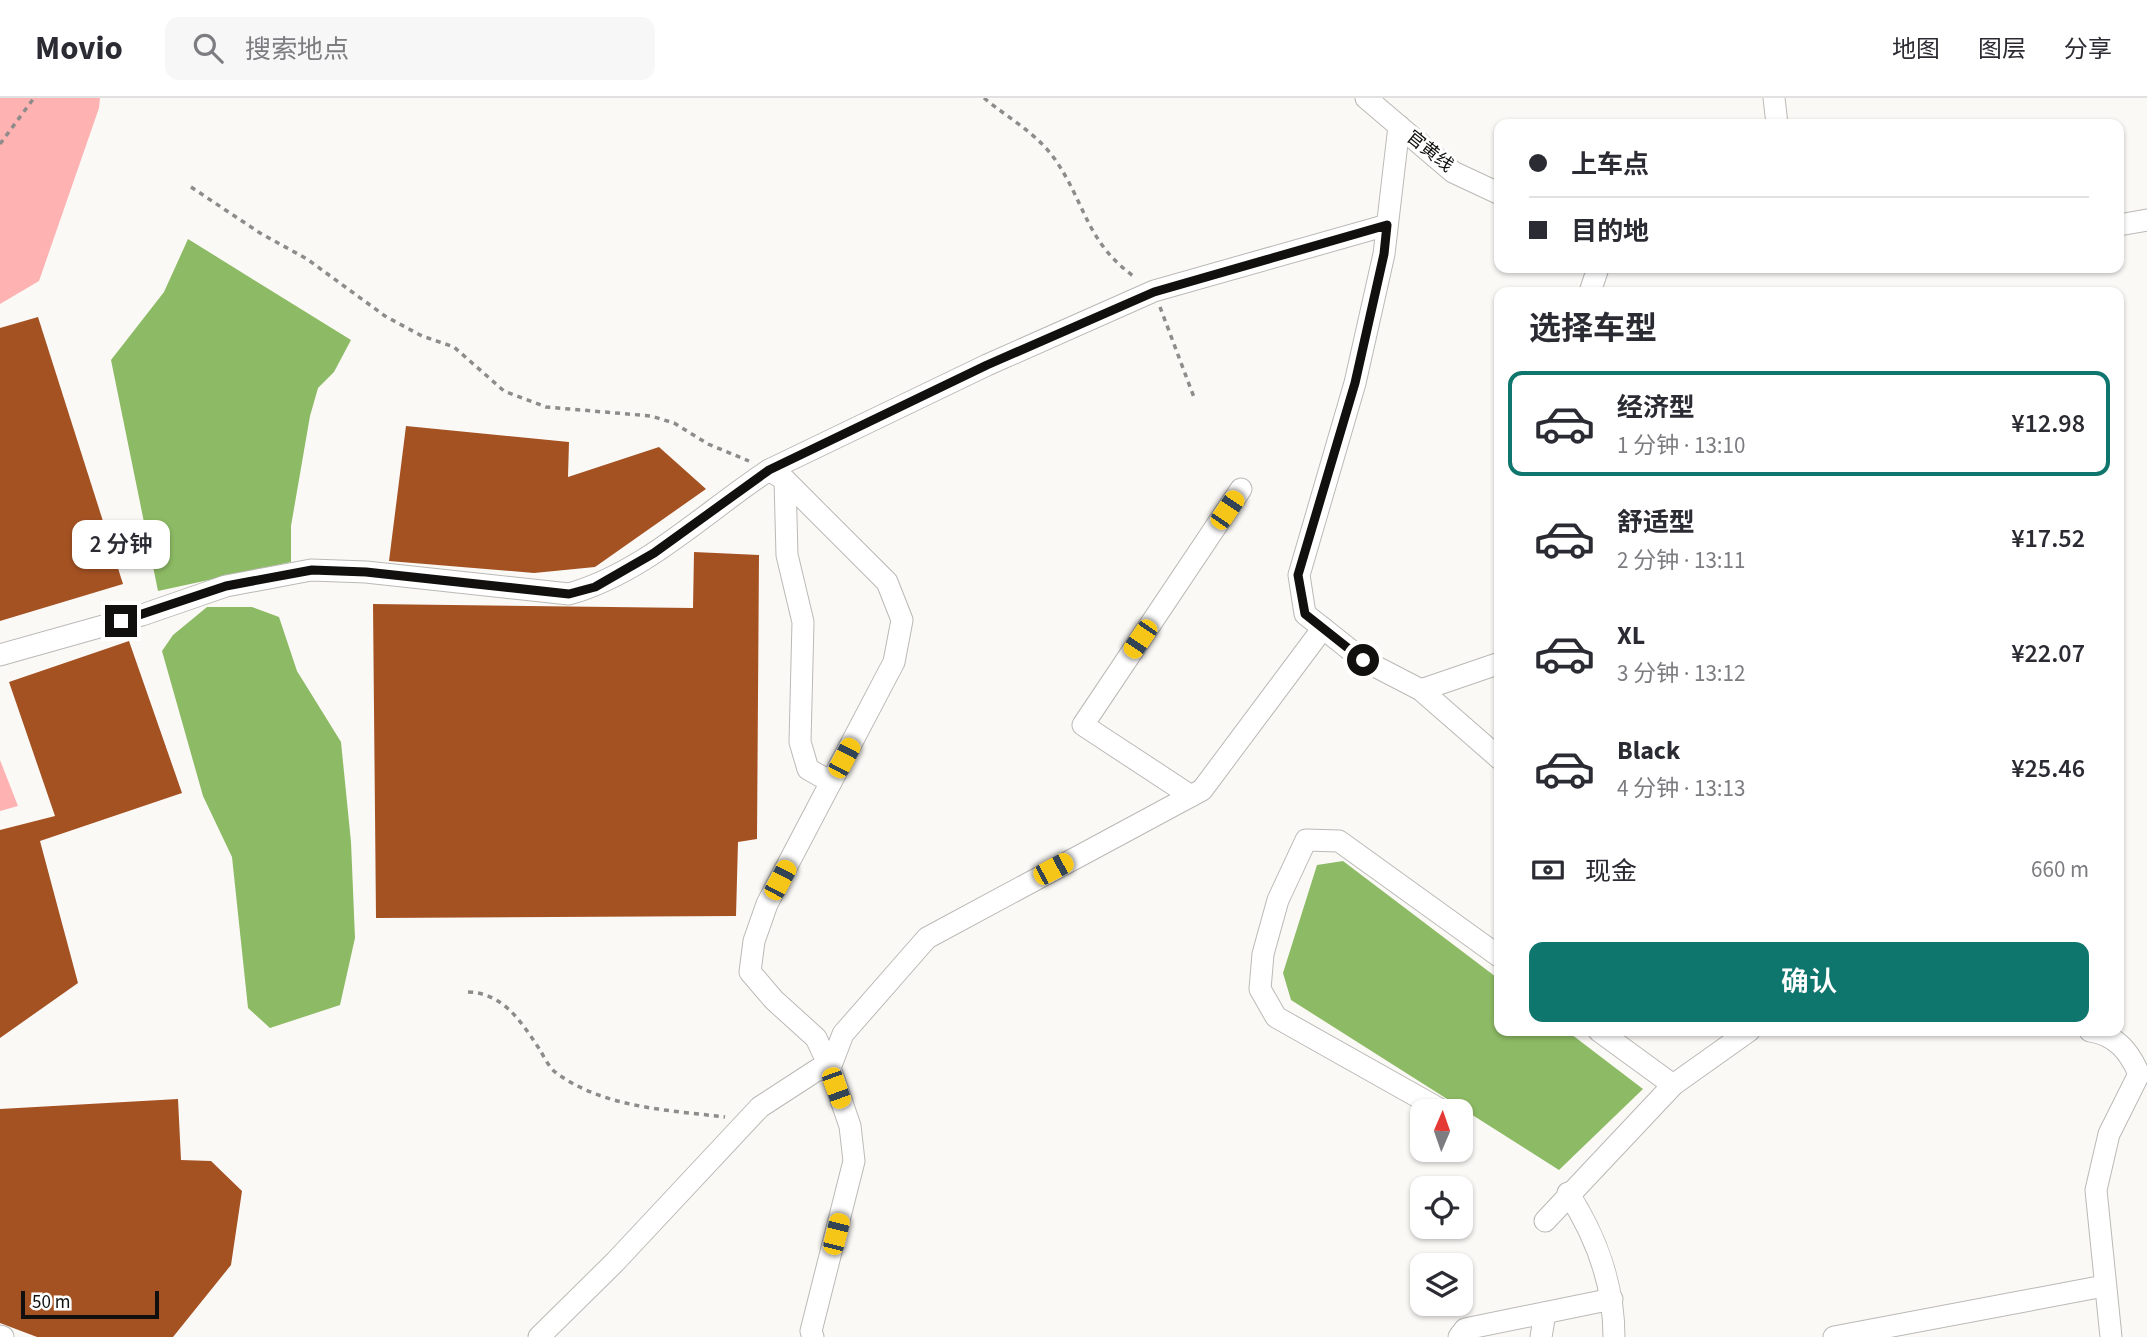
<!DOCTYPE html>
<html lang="zh">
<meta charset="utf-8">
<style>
body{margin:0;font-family:"Source Sans 3","Noto Sans SC",sans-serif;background:#f7f7f7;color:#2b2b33;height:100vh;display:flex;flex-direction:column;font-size:26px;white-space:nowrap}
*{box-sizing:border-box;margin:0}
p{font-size:23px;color:#7c7c81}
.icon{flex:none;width:38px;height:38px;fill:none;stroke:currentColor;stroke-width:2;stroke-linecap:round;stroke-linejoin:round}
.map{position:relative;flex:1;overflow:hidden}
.details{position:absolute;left:1494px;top:189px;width:630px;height:749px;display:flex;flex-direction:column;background:#fff;border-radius:14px;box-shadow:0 2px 5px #0004}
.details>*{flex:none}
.hud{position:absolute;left:1494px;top:21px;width:630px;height:154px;border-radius:14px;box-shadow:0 2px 5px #0004;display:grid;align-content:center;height:154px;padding:0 35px;background:#fff}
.needle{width:46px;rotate:2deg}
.tools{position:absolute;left:1410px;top:1001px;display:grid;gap:14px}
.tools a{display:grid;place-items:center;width:63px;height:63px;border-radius:14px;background:#fff;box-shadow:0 2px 5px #0004;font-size:35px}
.scale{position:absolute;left:21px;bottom:18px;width:138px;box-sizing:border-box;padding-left:7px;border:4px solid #11100f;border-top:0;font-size:19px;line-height:24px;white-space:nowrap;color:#11100f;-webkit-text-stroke:5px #fff;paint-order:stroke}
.end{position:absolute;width:32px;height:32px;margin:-16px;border:9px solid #11100f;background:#fff;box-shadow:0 0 0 4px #fff}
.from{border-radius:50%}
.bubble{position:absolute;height:49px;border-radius:14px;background:#fff;box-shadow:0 2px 5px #0004;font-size:23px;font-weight:600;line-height:49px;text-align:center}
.car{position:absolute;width:21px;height:42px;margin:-21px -10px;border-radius:9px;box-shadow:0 0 5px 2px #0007;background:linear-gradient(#f5c518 24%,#345 0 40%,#f5c518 0 76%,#345 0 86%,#f5c518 0)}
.hud b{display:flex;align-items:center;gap:24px;height:66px;font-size:26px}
.hud b+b{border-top:2px solid #e1e1e2}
.hud i{width:18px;height:18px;background:#2b2b33}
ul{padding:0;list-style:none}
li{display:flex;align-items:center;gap:21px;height:105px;margin:0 14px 10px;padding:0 21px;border:4px solid transparent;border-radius:14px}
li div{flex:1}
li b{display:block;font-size:26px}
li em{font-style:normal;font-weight:600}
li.current{border-color:#0f766e}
li>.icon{width:63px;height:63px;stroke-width:1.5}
h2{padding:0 35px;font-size:32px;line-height:84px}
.pay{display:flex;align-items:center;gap:18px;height:77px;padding:0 35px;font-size:26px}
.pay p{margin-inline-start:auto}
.action{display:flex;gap:14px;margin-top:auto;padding:14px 35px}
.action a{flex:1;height:80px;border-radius:14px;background:#0f766e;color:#fff;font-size:28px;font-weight:600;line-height:80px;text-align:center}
header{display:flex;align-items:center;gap:42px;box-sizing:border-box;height:98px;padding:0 35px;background:#fff;border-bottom:2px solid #e1e1e2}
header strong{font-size:33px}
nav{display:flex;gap:38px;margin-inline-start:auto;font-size:24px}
.search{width:490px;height:63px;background:#f7f7f7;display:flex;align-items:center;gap:18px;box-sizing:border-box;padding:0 24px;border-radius:14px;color:#7c7c81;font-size:26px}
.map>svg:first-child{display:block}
.green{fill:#feb2b2}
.water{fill:#8dba64}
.building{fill:#a55223}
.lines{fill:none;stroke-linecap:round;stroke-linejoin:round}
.minor-casing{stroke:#bbb9b6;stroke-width:23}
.path{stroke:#8e8c8a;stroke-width:3.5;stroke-dasharray:5 5;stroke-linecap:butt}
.minor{stroke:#fff;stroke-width:21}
.route{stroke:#11100f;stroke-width:9}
.labels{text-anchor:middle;stroke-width:6;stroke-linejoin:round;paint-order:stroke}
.street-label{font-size:18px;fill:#11100f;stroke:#fff}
</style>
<header>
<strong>Movio</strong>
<div class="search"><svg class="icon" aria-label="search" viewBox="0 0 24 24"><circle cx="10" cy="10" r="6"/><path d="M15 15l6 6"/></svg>搜索地点</div>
<nav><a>地图</a><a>图层</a><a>分享</a></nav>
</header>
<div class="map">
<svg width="2147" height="1239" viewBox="0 0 2147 1239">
<rect width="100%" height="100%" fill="#fbf9f6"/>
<g class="green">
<polygon points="0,0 100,0 99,10 39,183 0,206"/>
<polygon points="0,662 18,708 0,713"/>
</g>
<g class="water">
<polygon points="188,141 351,242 334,274 318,290 310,318 291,428 291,464 158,493 111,262 164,194"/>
<polygon points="207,509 252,509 279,519 297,573 341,644 351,744 355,840 340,907 270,930 248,910 232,759 203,698 162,553 173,537"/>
<polygon points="1343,763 1500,882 1500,933 1567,933 1643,991 1559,1072 1291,902 1283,875 1317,767"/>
</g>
<g class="building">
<polygon points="38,219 123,486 0,523 0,230"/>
<polygon points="406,328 569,344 568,379 659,349 706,391 595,469 534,475 389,463"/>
<polygon points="694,454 759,457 757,741 738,744 736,818 376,820 373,506 693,510"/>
<polygon points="129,543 182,695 40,743 78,885 0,940 0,732 55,718 9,584"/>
<polygon points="178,1001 181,1062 211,1063 242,1093 231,1167 173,1239 37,1239 0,1225 0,1011"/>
</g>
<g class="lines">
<g class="minor-casing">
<g id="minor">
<polyline points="1366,0 1453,74 1500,96"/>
<polyline points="1774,0 1777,26"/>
<polyline points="1399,28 1384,156 1355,285 1299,477 1305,516 1363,562 1421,592 1500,661"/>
<polyline points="2119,127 2147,122"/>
<polyline points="1590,194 1598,170"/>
<polyline points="785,382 787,457 803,524 800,644 808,671 831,684"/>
<path d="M0,557L142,517L226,488L311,472L366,474L569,496C644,475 705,414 769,372"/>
<polyline points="1421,592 1500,565"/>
<polyline points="1191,698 1083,627 1241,391"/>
<polyline points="1599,933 1673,987"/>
<path d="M2090,933C2116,937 2129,953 2139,976L2109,1036L2096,1092L2111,1239"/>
<polyline points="1443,1013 1276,919 1260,891 1263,856 1278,802 1306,742 1339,743 1500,859"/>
<path d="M1568,1095C1596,1138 1614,1188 1614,1239"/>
<polyline points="1545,1123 1673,987 1749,933"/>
<polyline points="0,1238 3,1239"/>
<polyline points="539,1239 615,1164 760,1009 817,972 830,970 816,940 774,902 750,874 754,843 767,806 894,564 902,522 887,484 785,382 769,372 987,267 1154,193 1387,127"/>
<polyline points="813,1239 811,1233 854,1063 850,1028 830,970 843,936 927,840 1202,692 1323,530"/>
<polyline points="1459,1239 1465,1231 1612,1201"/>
<polyline points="1541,1239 1545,1215"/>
<polyline points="1834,1239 2104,1188"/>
</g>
</g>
<g class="path">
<path d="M984,0C1008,20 1035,34 1054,60C1086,105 1085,144 1136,180"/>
<polyline points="0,46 34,0"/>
<polyline points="191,89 260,135 307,161 385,218 422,238 454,249 504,293 546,309 651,318 674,325 708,346 749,363"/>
<polyline points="1160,209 1195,302"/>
<path d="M468,894C504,895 522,925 540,952C544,959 549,969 555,974C603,1010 668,1012 725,1019"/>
</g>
<use href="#minor" class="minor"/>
</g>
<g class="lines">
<polyline class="route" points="121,523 226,488 312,472 366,474 569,496 595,489 654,455 769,372 987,267 1154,194 1387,127 1384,156 1355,285 1298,477 1305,516 1363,562"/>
</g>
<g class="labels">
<g class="street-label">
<text transform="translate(1430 53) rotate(39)" y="6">官黄线</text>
</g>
</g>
</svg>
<div class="tools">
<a><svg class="needle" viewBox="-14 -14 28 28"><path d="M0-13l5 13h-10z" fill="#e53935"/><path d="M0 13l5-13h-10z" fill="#7c7c81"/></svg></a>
<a><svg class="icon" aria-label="locate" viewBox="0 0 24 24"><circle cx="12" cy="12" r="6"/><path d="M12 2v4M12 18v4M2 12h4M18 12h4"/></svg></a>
<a><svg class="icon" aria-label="layers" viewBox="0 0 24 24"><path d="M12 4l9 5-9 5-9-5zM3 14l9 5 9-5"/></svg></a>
</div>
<div class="scale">50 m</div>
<i class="end from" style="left:1363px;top:562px"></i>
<i class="end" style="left:121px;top:523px"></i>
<div class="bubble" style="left:72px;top:422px;width:98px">2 分钟</div>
<i class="car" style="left:1227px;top:412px;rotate:34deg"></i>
<i class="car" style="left:1140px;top:541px;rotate:214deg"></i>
<i class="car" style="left:844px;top:660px;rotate:28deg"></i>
<i class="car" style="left:1053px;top:771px;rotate:62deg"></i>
<i class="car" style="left:780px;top:782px;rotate:28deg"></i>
<i class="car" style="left:836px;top:990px;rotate:160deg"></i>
<i class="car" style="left:836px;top:1136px;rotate:14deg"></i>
<div class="hud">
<b><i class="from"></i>上车点</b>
<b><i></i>目的地</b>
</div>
<section class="details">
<h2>选择车型</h2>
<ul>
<li class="current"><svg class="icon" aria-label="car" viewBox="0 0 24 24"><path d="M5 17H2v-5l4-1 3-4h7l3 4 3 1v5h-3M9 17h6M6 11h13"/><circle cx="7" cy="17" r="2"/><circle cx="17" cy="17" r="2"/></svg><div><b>经济型</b><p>1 分钟 · 13:10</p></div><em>¥12.98</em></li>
<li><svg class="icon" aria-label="car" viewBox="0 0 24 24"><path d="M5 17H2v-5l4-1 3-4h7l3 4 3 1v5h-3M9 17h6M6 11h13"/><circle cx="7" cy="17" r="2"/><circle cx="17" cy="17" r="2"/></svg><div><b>舒适型</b><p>2 分钟 · 13:11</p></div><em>¥17.52</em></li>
<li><svg class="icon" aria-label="car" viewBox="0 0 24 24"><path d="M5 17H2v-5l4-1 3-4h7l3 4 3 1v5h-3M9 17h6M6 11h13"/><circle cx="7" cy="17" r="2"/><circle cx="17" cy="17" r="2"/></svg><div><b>XL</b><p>3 分钟 · 13:12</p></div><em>¥22.07</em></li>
<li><svg class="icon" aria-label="car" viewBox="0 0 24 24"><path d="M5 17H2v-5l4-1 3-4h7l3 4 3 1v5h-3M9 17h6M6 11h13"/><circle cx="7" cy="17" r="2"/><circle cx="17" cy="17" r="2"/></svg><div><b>Black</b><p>4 分钟 · 13:13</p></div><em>¥25.46</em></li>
</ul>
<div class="pay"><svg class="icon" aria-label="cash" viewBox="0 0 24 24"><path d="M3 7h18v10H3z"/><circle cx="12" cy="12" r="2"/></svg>现金<p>660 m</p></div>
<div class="action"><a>确认</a></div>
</section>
</div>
